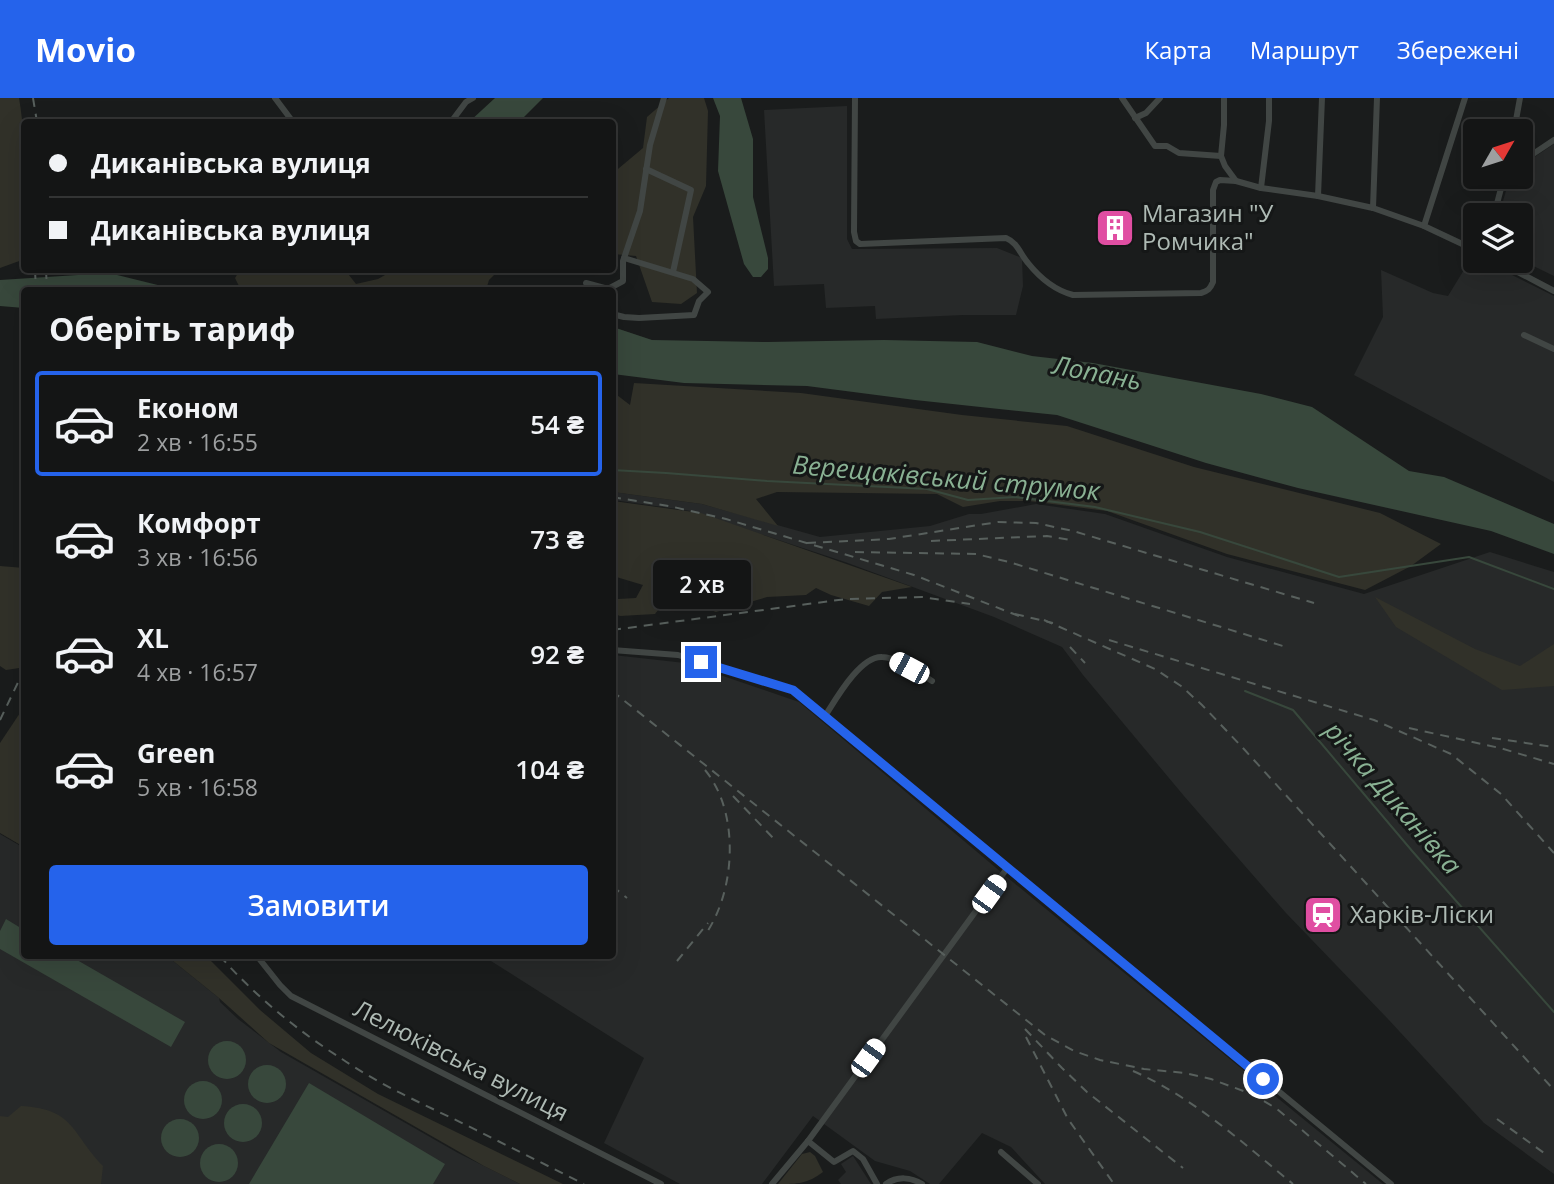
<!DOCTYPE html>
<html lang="uk">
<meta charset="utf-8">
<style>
body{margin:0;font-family:"Open Sans",sans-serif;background:#212222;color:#f1f3f6;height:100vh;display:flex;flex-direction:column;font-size:26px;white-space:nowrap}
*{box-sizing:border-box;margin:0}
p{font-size:23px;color:#9d9fa0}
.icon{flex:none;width:38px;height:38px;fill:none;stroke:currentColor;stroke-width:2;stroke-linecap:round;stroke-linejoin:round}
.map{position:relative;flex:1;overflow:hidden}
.side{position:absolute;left:21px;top:189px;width:595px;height:672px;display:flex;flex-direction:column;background:#141515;border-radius:7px;box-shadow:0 7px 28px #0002,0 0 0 2px #333434}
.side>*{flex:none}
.hud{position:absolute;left:21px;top:21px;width:595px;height:154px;border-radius:7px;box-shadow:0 7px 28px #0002,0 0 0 2px #333434;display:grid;align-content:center;height:154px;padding:0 28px;background:#141515}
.needle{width:46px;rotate:51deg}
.fabs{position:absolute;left:1463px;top:21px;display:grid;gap:14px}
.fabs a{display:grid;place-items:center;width:70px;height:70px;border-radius:7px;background:#141515;box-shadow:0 7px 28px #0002,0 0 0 2px #333434;font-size:35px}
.end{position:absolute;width:32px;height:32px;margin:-16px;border:9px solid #2563eb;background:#fff;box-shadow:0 0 0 4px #fff}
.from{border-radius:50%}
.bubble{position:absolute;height:49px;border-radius:7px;background:#141515;box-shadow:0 7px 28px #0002,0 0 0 2px #333434;font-size:23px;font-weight:600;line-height:49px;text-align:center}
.car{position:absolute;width:21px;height:42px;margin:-21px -10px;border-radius:9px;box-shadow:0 0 5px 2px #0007;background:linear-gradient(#fff 24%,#345 0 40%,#fff 0 76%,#345 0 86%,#fff 0)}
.hud b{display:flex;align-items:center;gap:24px;height:66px;font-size:26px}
.hud b+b{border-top:2px solid #333434}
.hud i{width:18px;height:18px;background:#f1f3f6}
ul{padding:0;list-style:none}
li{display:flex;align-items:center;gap:21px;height:105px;margin:0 14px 10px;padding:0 14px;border:4px solid transparent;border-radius:7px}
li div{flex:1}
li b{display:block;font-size:26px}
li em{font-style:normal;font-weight:600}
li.on{border-color:#2563eb}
li>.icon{width:63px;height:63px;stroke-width:1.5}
h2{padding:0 28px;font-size:32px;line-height:84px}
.action{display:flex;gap:14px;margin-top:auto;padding:14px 28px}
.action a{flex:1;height:80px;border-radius:7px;background:#2563eb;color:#fff;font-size:28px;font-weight:600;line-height:80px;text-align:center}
header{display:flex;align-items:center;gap:42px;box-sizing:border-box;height:98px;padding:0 35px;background:#2563eb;color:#fff}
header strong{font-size:33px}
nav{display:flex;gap:38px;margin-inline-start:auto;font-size:24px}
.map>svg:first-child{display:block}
.built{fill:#272929}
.green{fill:#313129}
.water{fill:#38483c}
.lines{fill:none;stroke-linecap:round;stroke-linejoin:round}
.stream{stroke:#38483c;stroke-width:2}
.minor{stroke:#414644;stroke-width:6}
.rail{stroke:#58605d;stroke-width:2;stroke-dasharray:9 7;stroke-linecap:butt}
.route{stroke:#2563eb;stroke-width:9}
.labels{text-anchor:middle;stroke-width:6;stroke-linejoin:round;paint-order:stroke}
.poi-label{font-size:24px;fill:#aebab4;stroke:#151717;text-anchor:start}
.street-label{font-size:24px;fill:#aebab4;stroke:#151717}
.water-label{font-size:26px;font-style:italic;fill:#89b193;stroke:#151717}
</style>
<header>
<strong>Movio</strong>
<nav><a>Карта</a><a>Маршрут</a><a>Збережені</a></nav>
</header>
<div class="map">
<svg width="1554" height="1086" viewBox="0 0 1554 1086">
<rect width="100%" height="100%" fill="#1a1c1c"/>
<g class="built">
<polygon points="847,8 847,141 852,151 997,150 1022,160 1023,188 1016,217 963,217 876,221 875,208 826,210 824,186 774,188 764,12"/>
<polygon points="1554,46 1554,178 1521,162 1521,117 1499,117 1510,79 1521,79 1521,68"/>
<polygon points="1473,157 1475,158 1475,163 1484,163 1554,198 1554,384 1354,277 1383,219 1381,172 1433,195 1448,198"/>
<polygon points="613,394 702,406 820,439 930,428 969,416 981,416 1036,406 1105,416 1227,459 1364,496 1490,454 1554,474 1554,1076 1484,1025 1388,921 1286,815 1184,698 1083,577 1062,549 994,519 845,464 691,413 613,402"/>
<polygon points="613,557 685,565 799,604 1008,780 1383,1086 1045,1086 1011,1049 982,1035 939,1086 930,1086 910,1073 875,1063 813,1018 762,1086 680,1086 604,1045 644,960 483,858 612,858"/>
<polygon points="0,736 24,750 24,858 167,858 219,900 220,904 238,921 281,954 458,1055 520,1086 0,1086"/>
<polygon points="853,1058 871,1086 841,1086 838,1082 846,1074 841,1066"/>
</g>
<g class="green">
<path d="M0,0H19C28,52 24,106 24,159L22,158V162L0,170Z"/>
<polygon points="669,0 704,0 708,13 706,88 693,119 697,195 681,206 652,204 636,158 613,156 612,76 643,50 647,19"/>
<polygon points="240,172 345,172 356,186 378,181 394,172 499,172 489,182 486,192 241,192 235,180"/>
<polygon points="634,285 801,295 962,317 1067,328 1194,369 1380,415 1441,446 1411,468 1365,492 1227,456 1107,413 1029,403 1000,403 963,409 937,396 777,394 756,401 778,428 702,406 613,394 613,294 630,307"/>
<polygon points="613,403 701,415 912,489 882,494 869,508 831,497 816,490 806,497 767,499 716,514 699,508 684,513 685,505 672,491 664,492 661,501 662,507 655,516 620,518 613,515 613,497 618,501 636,500 643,487 613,478"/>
<polygon points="0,468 24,470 24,550 19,570 6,572 0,568"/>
<polygon points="1375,499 1475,551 1520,568 1554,546 1554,588 1502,592 1396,529"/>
<polygon points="24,609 24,749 0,735 0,645"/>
<polygon points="167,858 206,858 260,912 311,955 378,996 563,1086 520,1086 484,1068 269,945 219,900"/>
<path d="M21,1008C75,1011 71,1035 103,1068L101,1086H0V1018L8,1019Z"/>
<path d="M810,1054L815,1058L823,1074C807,1086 798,1086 778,1086L802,1056Z"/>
</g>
<g class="water">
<polygon points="495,0 543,0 519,24 469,24"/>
<polygon points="713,0 741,0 753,41 753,99 768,160 768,171 761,179 753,179 744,166 718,73 720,18"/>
<polygon points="109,175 178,192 24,192 24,210 0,208 0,182"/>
<polygon points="613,229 652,242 767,244 884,242 977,244 1032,258 1093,265 1261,296 1312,309 1409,373 1444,379 1554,426 1554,456 1491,433 1298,390 1206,365 1057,317 915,302 807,288 684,285 613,276"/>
<polygon points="6,821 24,832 24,858 70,858 185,924 171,949 0,851 0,833"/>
<circle cx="227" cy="962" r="19"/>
<circle cx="267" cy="986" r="19"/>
<circle cx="203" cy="1002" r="19"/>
<polygon points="309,985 445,1066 433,1086 249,1086"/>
<circle cx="243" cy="1025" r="19"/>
<circle cx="180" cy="1040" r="19"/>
<circle cx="219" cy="1065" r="19"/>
</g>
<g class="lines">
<g class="stream">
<polyline points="612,372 666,375 767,383 927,391 968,402 1015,399 1095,409 1200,434 1339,479 1469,459 1554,491"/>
<polyline points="1245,593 1293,612 1413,754 1554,914"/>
</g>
<g class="minor">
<polyline points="275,0 293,24"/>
<path d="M855,0L854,134L856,143L860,146L1006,140C1018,145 1020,156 1028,165C1040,180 1054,192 1073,197L1201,195C1208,193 1210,191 1213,184V92L1216,84L1220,82L1236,83"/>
<polyline points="1122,0 1155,48 1167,48 1179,55 1221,58 1225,68 1236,83 1261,90 1318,98 1373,110 1424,128 1475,152"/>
<polyline points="1135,20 1146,15 1160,0"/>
<polyline points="451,24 466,4 473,0"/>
<polyline points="1514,33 1520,0"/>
<polyline points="1221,58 1224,27 1224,0"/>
<polyline points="1521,64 1554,42"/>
<polyline points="646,71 691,92 673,174"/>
<polyline points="1261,90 1269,23 1269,0"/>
<polyline points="1318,98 1322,0"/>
<polyline points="1373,110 1377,0"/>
<polyline points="1494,117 1504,79"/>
<polyline points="1424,128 1465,0"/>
<polyline points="1497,163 1554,193"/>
<polyline points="586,185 608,191 623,183 623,163 640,113 650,47 664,0"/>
<polyline points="612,216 624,219 639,220 694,217 699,203 708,194 693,181 624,160"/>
<polyline points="1524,237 1554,251"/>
<polyline points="612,552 678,557 793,592 1391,1086"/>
<path d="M825,618C836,601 860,558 882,559C897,559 919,575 932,583"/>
<polyline points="257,858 280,887 291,898 661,1086"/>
<polyline points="808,1043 834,1064 853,1053 863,1061 877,1086"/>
<polyline points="1001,1054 1038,1086"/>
<polyline points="772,1086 808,1043 1008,769"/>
<path d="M886,1086C897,1078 911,1079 922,1086"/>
</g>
<g class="rail">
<polyline points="33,0 37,24"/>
<polyline points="35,172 36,192"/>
<polyline points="46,172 47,192"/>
<polyline points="612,399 669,408 726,421 837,454 914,477 1024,520"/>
<polyline points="931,443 1047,438 1071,442"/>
<polyline points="807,445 889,441 998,424 1036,425 1073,433 1314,505"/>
<polyline points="855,454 976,456 1009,464 1283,548"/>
<polyline points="1015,516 1053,525"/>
<polyline points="1044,522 1155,571 1181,588 1202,607 1243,650 1554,992"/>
<polyline points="612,532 846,501 922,499 970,506"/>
<polyline points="1109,542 1374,622 1451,656 1501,696 1554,755"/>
<polyline points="1070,549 1085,565"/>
<polyline points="612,593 1045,937 1074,953 1100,962 1144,971 1185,975 1211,981 1254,997 1277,1011 1366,1086"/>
<polyline points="0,622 24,572"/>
<polyline points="1409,630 1500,650 1554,666"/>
<polyline points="1492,640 1554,649"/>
<path d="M705,672C740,714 736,793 705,837"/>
<polyline points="733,698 777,744"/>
<polyline points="612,788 627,800"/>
<path d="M220,858C254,897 298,933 342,961C380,987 423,1006 464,1026C504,1046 544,1066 584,1086"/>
<polyline points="677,863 708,825"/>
<polyline points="1025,931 1062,970 1087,994 1183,1070"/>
<polyline points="1026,939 1068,1021 1114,1086"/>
<path d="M1133,973C1194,1000 1243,1045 1293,1086"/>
<polyline points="1497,1021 1544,1055"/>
</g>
</g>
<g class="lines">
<polyline class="route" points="701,564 793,592 1263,981"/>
</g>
<defs>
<g id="building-square" transform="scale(2.0125)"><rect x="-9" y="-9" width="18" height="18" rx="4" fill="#e04ea2" stroke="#151717"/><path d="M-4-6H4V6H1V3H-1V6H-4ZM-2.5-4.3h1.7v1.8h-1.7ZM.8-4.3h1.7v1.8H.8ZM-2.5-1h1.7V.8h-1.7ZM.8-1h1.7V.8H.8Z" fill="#fff"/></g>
<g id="station-square" transform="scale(2.0125)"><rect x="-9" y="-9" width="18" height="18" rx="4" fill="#e04ea2" stroke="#151717"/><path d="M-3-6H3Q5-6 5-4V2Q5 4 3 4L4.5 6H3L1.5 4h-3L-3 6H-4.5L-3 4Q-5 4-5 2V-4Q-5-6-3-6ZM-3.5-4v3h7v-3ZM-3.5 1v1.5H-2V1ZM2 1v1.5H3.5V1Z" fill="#fff"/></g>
</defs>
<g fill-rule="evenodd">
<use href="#building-square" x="1115" y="130"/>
<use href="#station-square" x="1323" y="817"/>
</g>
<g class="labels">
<g class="poi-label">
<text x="1142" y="124">Магазин "У<tspan x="1142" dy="28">Ромчика"</tspan></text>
<text x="1350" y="825">Харків-Ліски</text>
</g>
<g class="street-label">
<text transform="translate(461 963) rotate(27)" y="8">Лелюківська вулиця</text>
</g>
<g class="water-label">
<text transform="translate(1097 275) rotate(11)" y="9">Лопань</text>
<text transform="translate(946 380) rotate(5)" y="9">Верещаківський струмок</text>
<text transform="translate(1393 700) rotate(49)" y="9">річка Диканівка</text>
</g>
</g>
</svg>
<div class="fabs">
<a><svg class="needle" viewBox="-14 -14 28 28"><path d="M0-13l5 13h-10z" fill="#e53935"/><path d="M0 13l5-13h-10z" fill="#9d9fa0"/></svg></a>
<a><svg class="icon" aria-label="layers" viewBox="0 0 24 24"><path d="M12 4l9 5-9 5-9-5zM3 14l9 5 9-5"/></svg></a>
</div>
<i class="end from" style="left:1263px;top:981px"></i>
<i class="end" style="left:701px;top:564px"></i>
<div class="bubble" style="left:653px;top:462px;width:98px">2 хв</div>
<i class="car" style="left:909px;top:570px;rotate:298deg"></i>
<i class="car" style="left:989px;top:796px;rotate:36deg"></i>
<i class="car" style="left:868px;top:960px;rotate:36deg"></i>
<div class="hud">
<b><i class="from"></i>Диканівська вулиця</b>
<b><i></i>Диканівська вулиця</b>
</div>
<section class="side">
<h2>Оберіть тариф</h2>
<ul>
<li class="on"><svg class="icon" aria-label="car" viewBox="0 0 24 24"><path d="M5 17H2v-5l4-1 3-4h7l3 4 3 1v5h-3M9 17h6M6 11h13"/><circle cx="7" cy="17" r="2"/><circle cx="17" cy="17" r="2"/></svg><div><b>Економ</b><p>2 хв · 16:55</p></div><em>54 ₴</em></li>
<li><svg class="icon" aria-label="car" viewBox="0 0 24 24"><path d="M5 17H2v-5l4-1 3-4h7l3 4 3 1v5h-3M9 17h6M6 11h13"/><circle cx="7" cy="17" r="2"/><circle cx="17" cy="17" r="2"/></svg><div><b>Комфорт</b><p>3 хв · 16:56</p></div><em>73 ₴</em></li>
<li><svg class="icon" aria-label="car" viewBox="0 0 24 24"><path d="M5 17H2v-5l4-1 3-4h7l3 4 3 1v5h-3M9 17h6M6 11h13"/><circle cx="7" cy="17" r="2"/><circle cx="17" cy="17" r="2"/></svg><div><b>XL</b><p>4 хв · 16:57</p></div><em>92 ₴</em></li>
<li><svg class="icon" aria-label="car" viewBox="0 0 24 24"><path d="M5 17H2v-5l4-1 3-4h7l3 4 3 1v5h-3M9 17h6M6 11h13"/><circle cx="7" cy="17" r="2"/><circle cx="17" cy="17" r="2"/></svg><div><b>Green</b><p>5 хв · 16:58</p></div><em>104 ₴</em></li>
</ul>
<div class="action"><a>Замовити</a></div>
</section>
</div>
